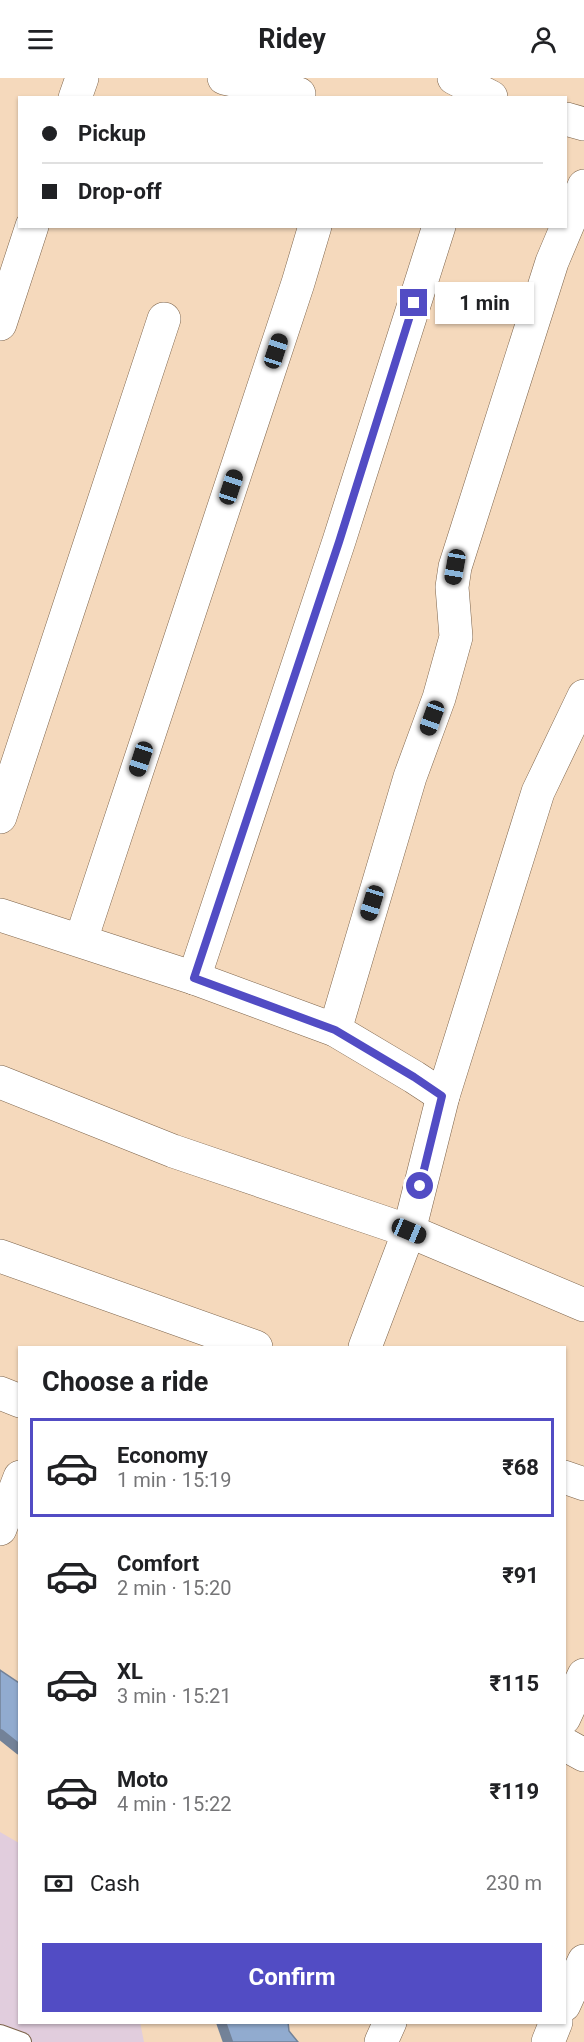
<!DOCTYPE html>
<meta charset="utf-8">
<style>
body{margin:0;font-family:Roboto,sans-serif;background:#f2f2f2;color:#202124;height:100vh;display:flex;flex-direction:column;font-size:22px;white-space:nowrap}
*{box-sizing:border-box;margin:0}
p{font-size:20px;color:#757577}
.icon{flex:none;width:33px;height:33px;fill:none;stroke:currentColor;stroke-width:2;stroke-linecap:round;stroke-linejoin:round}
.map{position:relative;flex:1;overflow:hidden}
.panel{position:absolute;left:18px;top:1268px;width:548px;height:678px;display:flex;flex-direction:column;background:#fff;border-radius:0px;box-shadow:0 2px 4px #0004}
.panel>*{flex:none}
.hud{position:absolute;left:18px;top:18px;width:549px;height:132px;border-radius:0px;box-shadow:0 2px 4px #0004;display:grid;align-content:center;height:132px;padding:0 24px;background:#fff}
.end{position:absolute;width:27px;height:27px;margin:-14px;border:8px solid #524cc4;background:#fff;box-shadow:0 0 0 3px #fff}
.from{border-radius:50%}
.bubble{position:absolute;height:42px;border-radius:0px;background:#fff;box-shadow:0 2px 4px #0004;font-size:20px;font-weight:700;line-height:42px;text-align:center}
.car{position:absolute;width:18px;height:36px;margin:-18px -9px;border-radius:8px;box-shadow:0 0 4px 2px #0007;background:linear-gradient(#222 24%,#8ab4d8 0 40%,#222 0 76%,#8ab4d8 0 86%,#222 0)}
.hud b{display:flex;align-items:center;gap:21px;height:57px;font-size:22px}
.hud b+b{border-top:2px solid #e0e0e0}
.hud i{width:15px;height:15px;background:#202124}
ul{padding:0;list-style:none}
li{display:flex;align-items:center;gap:18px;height:99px;margin:0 12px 9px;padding:0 12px;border:3px solid transparent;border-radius:0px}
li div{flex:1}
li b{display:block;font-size:22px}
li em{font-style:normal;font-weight:700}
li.current{border-color:#524cc4}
li>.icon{width:54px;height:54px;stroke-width:1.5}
h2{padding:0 24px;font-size:27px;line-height:72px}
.pay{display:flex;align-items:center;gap:15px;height:66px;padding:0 24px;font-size:22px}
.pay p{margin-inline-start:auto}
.cta{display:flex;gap:12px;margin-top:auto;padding:12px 24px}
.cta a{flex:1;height:69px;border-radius:0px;background:#524cc4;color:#fff;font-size:24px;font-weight:700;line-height:69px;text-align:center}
header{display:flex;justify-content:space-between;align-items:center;height:78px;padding:0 24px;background:#fff;font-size:27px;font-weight:700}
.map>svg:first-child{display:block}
.industrial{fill:#e1cddd}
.water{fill:#91abcf;stroke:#738298;stroke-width:1.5}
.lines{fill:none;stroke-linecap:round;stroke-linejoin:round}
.stream{stroke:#738298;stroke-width:10}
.service-casing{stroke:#7c634a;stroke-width:20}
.minor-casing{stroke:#7c634a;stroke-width:34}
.service{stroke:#fff;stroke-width:18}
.minor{stroke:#fff;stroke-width:33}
.route{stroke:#524cc4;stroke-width:8}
</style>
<header><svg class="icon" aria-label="menu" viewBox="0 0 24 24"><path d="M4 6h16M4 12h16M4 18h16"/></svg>Ridey<svg class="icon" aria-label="person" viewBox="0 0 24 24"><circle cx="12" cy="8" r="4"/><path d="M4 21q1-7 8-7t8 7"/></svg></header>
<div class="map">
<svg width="584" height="1964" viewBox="0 0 584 1964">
<rect width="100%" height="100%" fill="#f5d9bc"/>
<polygon class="industrial" points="0,1754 19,1765 20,1944 140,1944 144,1964 0,1964"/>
<g class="water">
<polygon points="0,1592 19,1605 19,1672 0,1656"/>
<polygon points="221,1944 288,1944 289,1953 298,1964 228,1964"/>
</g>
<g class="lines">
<g class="stream">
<polyline points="0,1656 20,1672"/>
<polyline points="221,1944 228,1964"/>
</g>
<g class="service-casing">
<polyline id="service" points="0,1956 22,1964"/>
</g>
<g class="minor-casing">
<g id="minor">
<polyline points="224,0 299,16"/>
<polyline points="454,0 491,19"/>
<polyline points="75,20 82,0"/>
<polyline points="566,41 584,46"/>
<polyline points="0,246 32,148"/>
<polyline points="0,739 164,241"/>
<polyline points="0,837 194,900 335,952 414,999 443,1018"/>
<polyline points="81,862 298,205 315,148"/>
<polyline points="194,900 339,463 439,148"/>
<polyline points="335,952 410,699 439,620 456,559 452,509 455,489 552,184 584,108"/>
<polyline points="0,1004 173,1073 409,1153 584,1227"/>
<polyline points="0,1178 256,1269"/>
<polyline points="365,1269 409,1153 443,1018 538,714 584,618"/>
<polyline points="0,1315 20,1323"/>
<polyline points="564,1399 584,1406"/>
<polyline points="0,1451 20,1399"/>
<polyline points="564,1640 584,1597"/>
<polyline points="564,1666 584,1677"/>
<polyline points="564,1927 584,1883"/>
<polyline points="381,1964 390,1944"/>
<polyline points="548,1964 556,1944"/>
</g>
</g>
<use href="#service" class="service"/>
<use href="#minor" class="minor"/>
</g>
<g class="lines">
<polyline class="route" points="414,225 339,464 194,900 335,952 414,999 442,1018 420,1108"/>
</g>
</svg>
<i class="end from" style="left:420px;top:1108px"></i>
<i class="end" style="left:414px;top:225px"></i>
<div class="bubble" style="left:435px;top:204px;width:99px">1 min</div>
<i class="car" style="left:276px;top:273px;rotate:18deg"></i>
<i class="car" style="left:231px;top:409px;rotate:18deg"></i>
<i class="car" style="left:455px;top:489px;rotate:190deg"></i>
<i class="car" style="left:432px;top:640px;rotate:200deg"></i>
<i class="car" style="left:141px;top:681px;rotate:198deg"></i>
<i class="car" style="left:372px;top:825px;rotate:197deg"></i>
<i class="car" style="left:409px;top:1153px;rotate:113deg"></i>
<div class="hud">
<b><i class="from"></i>Pickup</b>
<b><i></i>Drop-off</b>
</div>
<section class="panel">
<h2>Choose a ride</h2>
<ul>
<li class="current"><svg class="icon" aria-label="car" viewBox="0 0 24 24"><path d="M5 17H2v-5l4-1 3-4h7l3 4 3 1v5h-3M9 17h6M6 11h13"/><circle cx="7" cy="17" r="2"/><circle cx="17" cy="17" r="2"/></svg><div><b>Economy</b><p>1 min · 15:19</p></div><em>₹68</em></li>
<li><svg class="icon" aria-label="car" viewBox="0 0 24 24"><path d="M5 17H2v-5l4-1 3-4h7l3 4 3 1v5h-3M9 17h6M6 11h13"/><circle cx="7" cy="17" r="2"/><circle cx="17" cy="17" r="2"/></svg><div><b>Comfort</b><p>2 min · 15:20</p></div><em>₹91</em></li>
<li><svg class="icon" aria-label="car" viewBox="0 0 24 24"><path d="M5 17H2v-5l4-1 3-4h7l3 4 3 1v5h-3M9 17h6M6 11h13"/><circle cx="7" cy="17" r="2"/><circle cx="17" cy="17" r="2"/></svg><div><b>XL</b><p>3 min · 15:21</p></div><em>₹115</em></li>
<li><svg class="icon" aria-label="car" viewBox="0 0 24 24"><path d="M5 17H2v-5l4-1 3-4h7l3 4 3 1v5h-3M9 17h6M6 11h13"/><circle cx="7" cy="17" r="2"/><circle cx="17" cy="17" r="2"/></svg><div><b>Moto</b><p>4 min · 15:22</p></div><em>₹119</em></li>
</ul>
<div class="pay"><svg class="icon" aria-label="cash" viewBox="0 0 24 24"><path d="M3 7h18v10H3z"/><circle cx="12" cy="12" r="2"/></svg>Cash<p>230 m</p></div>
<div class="cta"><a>Confirm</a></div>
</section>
</div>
